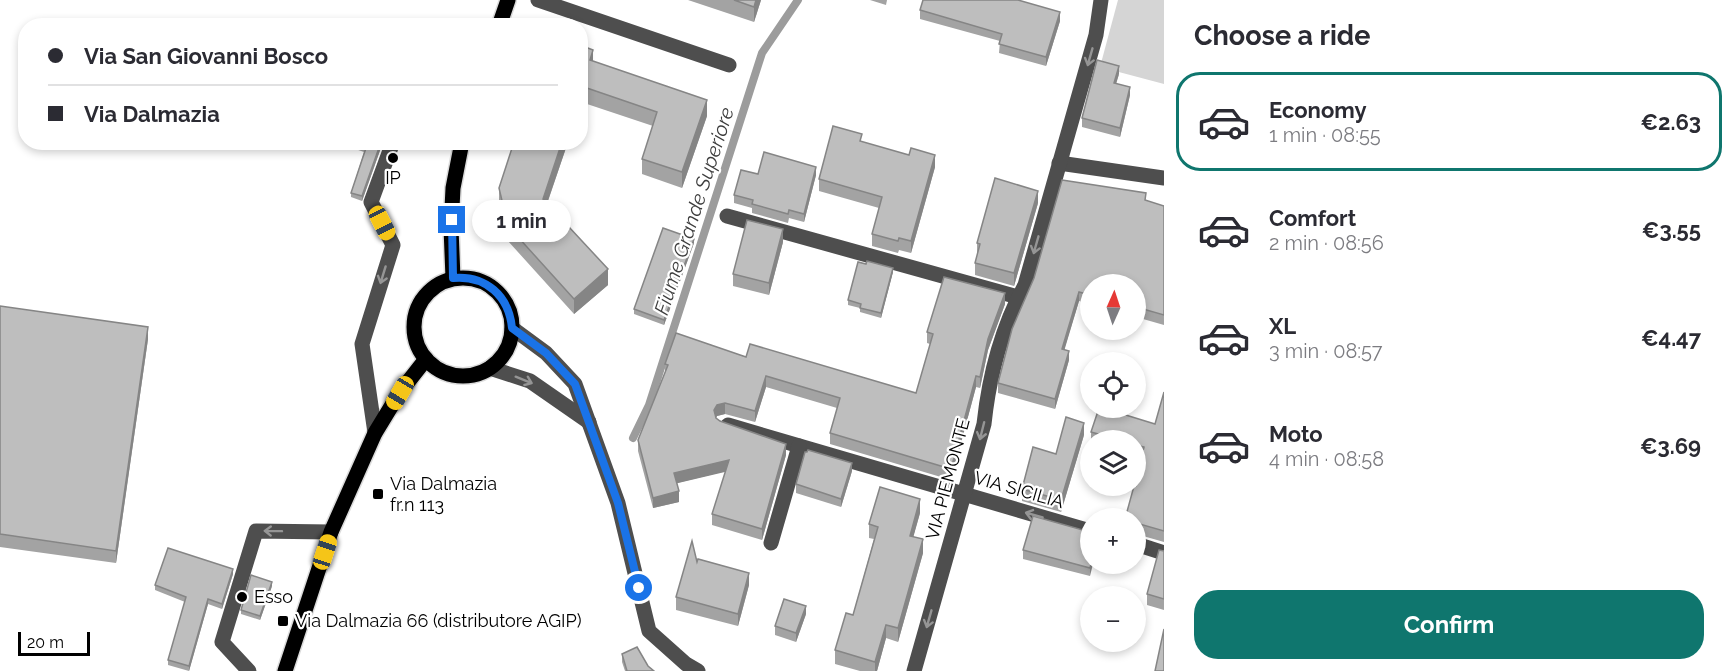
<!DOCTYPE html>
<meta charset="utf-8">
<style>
body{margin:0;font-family:Raleway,sans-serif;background:#f2f2f3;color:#2b2b33;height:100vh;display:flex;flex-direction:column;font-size:22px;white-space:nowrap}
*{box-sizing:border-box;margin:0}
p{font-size:20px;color:#7c7c81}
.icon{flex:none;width:33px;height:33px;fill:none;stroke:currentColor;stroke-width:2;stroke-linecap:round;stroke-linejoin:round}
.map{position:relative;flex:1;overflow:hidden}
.drawer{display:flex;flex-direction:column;background:#fff;width:570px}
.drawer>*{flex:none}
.hud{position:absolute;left:18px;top:18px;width:570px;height:132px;border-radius:24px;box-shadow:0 3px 9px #0003;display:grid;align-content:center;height:132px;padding:0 30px;background:#fff}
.needle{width:39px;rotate:3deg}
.buttons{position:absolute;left:1080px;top:274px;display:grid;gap:12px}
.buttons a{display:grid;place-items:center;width:66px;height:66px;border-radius:50%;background:#fff;box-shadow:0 3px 9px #0003;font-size:30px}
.scale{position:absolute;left:18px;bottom:15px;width:72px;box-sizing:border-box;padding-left:6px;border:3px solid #000;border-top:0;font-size:16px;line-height:21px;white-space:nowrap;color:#000;-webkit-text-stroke:4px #fff;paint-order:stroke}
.end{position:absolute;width:27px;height:27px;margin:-14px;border:8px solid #1a73e8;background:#fff;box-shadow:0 0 0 3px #fff}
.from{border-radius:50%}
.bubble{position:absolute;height:42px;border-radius:21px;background:#fff;box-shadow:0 3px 9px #0003;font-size:20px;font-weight:700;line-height:42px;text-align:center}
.car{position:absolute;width:18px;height:36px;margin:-18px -9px;border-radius:8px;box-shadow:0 0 4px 2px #0007;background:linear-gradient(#f5c518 24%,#345 0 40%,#f5c518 0 76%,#345 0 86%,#f5c518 0)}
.hud b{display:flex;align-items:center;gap:21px;height:57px;font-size:22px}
.hud b+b{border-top:2px solid #e1e1e2}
.hud i{width:15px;height:15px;background:#2b2b33}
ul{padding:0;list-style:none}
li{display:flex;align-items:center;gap:18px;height:99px;margin:0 12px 9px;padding:0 18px;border:3px solid transparent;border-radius:24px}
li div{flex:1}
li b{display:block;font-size:22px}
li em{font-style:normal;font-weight:700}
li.selected{border-color:#0f766e}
li>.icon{width:54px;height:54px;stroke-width:1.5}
h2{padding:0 30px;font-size:27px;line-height:72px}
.primary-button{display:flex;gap:12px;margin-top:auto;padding:12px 30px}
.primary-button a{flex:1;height:69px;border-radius:24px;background:#0f766e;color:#fff;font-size:24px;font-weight:700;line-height:69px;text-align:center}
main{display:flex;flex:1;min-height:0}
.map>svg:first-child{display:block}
.green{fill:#d5d5d5}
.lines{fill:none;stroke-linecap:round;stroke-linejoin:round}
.stream{stroke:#9c9c9c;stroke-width:8}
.major-casing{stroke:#dbdbdb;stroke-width:18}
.minor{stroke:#4e4e4e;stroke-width:15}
.major{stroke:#000;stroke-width:15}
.wall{fill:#a3a3a3}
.shaded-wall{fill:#858585}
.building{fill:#bebebe;stroke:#858585;stroke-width:1.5}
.oneway{stroke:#959595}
.route{stroke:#1a73e8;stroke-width:8}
.poi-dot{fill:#000;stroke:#fff;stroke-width:2}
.labels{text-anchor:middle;stroke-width:4.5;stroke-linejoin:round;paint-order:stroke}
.poi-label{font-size:18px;fill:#000;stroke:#fff;text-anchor:start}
.street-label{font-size:18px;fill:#000;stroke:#fff}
.water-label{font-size:20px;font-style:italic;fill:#3d3d3d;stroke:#fff}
</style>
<main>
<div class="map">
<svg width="1164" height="671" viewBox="0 0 1164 671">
<rect width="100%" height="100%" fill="#fff"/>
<polygon class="green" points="1118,0 1164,0 1164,84 1100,67"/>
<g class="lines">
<polyline class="stream" points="633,438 649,405 762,53 798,0"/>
<g class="major-casing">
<g id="major">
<polyline points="499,26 508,0"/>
<circle cx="463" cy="327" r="49"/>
<polyline points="453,278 451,228 453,188 462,142"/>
<polyline points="285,671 331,532 375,433 400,392 426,359"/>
</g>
</g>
<g class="minor">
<polyline points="538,0 729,65"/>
<polyline points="1059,163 1164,178"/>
<polyline points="727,216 1018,297"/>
<polyline points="512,328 546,353 575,384 618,503 649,631 686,664 698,671"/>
<polyline points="490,368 530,381 589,422"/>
<polyline points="728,425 1090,531"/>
<polyline points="375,433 362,344 393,245 371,202 393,142"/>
<polyline points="771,543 799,446"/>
<polyline points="1136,544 1164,553"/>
<polyline points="249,671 222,642 256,531 331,532"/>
<path d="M914,671L984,424C989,377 1002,327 1025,285L1096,35L1101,0"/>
</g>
<use href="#major" class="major"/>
</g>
<g class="wall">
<polygon points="688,0 761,0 754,22"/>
<polygon points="870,0 887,0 886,5"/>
<polygon points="920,10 1060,21 1046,66 999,53 1000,41 920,19"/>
<polygon points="580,45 593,61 707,116 682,188 642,174 642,159 653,126 581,102 580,105"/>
<polygon points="1119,74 1116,83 1130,95 1120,137 1082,127 1082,118"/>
<polygon points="335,142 383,142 362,201 351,197 351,193 364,152"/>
<polygon points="514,142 568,142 547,204 608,285 574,314 508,241 499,204 499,188"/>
<polygon points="862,142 935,167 911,253 899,250 898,253 872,246 872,234 879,208 819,191 819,179"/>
<polygon points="758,174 816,175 804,222 789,218 788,223 752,213 752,208 734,203 734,195"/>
<polygon points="1146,201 1164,206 1164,325 1136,317 1136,285 1090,285 1090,304 1079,301 1064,350 1069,360 1055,409 998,393 998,383"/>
<polygon points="1038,203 1014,286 975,275 975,263 977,256 977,243"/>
<polygon points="783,242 769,295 733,286 733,274"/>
<polygon points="694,243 664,325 634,314 634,309"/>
<polygon points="893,272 881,318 860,312 860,308 848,305 848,300"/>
<polygon points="1005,304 988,350 980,388 976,387 951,480 830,444 830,433 837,408 766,387 755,422 725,414 717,416 715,418 720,421 786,455 762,540 712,525 712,514 726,471 677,483 679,502 653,508 638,451 638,440 665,373 665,364 746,357 916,393 930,344 927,343 927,332"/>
<polygon points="0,306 148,339 116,563 0,547"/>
<polygon points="1164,392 1164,542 1136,534 1136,519 1141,458 1136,456 1136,441 1091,441 1091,432 1155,424"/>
<polygon points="1084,435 1061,512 1022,501 1022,489 1056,454"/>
<polygon points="852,471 841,507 796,493 796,484"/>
<polygon points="920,513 913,537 923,553 898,642 886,638 877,671 860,671 835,664 835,650 853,615 874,539 869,538 869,524"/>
<polygon points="1087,532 1090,532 1090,576 1023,559 1023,550"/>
<polygon points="1164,551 1164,610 1147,605 1147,594"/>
<polygon points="233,574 222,609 208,604 189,671 168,665 168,660 185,602 155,590 155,585"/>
<polygon points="749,585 738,626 676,610 676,597"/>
<polygon points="272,586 260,620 241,614 241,610"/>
<polygon points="806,614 796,642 775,635 775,626"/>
<polygon points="622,654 648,666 654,671 625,671 622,662"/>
</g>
<g class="shaded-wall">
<polygon points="756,0 761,0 754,22 754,7"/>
<polygon points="1060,12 1060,21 1046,66 1046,57"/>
<polygon points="593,50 593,66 590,60"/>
<polygon points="1119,66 1119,74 1114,91 1114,83"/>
<polygon points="581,86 581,102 580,105 580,89"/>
<polygon points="1130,87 1130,95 1120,137 1120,128"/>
<polygon points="707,100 707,116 682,188 682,172"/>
<polygon points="381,142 383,142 362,201 362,196"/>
<polygon points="562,142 568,142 543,215 543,199"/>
<polygon points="935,155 935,167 911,253 911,241"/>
<polygon points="816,167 816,175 804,222 804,214"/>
<polygon points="1038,191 1038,203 1014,286 1014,273"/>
<polygon points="783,229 783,242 769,295 769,283"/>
<polygon points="694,239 694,243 664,325 664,320"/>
<polygon points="893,268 893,272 881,318 881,313"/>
<polygon points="608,269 608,285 574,314 574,299"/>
<polygon points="1079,292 1079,301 1062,358 1062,349"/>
<polygon points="1005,293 1005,304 988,350 980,388 980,377 988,339"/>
<polygon points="148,327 148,339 116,563 116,551"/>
<polygon points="1069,351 1069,360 1055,409 1055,399"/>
<polygon points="766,376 766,387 755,422 755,411"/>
<polygon points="976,376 976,387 951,480 951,469"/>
<polygon points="725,403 725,414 717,416 714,421 714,410 717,405"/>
<polygon points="1084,423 1084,435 1061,512 1061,500"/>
<polygon points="786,444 786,455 762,540 762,529"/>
<polygon points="729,460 729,471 674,484 674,473"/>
<polygon points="852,463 852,471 841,507 841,499"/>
<polygon points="679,491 679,502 653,508 653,498"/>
<polygon points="920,499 920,513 910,549 910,536"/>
<polygon points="923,539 923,553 898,642 898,628"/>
<polygon points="1091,564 1093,564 1090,576 1090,568"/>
<polygon points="233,569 233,574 222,609 222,604"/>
<polygon points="749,573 749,585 738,626 738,614"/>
<polygon points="272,582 272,586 260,620 260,616"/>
<polygon points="208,599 208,604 189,671 189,666"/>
<polygon points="806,606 806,614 796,642 796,633"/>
<polygon points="886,625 886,638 877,671 875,671 875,662"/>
</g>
<g class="building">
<polygon points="734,0 756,0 754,7"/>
<polygon points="923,0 1018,0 1060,12 1046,57 999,44 1002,34 920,10"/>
<polygon points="580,45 593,50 590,60 707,100 682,172 642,159 657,112 581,86 580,89"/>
<polygon points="1097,60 1119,66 1114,83 1130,87 1120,128 1082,118"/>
<polygon points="833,126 862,134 860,141 909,155 911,148 935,155 911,241 899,238 898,241 872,234 882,197 819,179"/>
<polygon points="349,142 381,142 362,196 351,193 366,148"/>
<polygon points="514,142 562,142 543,199 608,269 574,299 508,226 499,188"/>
<polygon points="764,152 816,167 804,214 789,210 788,214 752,204 753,200 734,195 741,170 758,174"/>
<polygon points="995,178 1038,191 1014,273 975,263 980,244 977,243"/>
<polygon points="1062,180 1146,193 1145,200 1164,206 1164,315 1136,307 1136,285 1090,285 1090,295 1079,292 1062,349 1069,351 1055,399 998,383 1012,329 1034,278"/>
<polygon points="747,220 783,229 769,283 733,274"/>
<polygon points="663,228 694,239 664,320 634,309"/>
<polygon points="867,261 893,268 881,313 860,308 861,304 848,300 858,262 866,264"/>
<polygon points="944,277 1005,293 988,339 980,377 976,376 951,469 830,433 840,398 766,376 755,411 725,403 717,405 714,410 716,418 720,421 786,444 762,529 712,514 729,460 674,473 679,491 653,498 638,440 668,365 665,364 676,333 746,357 750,344 916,393 933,334 927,332"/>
<polygon points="0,306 148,327 116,551 0,534"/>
<polygon points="1164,392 1164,531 1136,523 1136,519 1125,519 1134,486 1136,486 1136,479 1144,447 1136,445 1136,441 1123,441 1091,432 1099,408 1103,408 1155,424"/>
<polygon points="1066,417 1084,423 1061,500 1022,489 1033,447 1056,454"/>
<polygon points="808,450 852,463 841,499 796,484 805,452 807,452"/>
<polygon points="880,487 920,499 910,536 923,539 898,628 886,625 875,662 835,650 846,613 853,615 878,527 869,524"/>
<polygon points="1033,516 1090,532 1091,564 1090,568 1023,550"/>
<polygon points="692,541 697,562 698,559 749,573 738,614 676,597"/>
<polygon points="168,548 233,569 222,604 208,599 189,666 168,660 186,597 155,585"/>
<polygon points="1159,550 1164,551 1164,599 1147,594"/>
<polygon points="251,575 272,582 260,616 241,610"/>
<polygon points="784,599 806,606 796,633 775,626"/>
<polygon points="1164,629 1164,671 1155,671"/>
<polygon points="637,647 648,666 654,671 627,671 622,654"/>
</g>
<defs><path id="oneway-shaft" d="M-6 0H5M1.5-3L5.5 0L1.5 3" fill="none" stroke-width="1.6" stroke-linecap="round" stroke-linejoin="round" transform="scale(1.5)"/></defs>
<g class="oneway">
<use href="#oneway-shaft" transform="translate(1090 57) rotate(106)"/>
<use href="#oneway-shaft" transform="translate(1036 245) rotate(106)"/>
<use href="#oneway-shaft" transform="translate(383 275) rotate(107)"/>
<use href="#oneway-shaft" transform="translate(524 380) rotate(22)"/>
<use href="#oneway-shaft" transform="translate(982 431) rotate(104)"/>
<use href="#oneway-shaft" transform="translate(1034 515) rotate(-164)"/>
<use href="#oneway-shaft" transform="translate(273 531) rotate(-179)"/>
<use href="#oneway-shaft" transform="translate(929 619) rotate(106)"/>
</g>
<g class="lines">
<path class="route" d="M452,220L453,278C486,275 509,296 512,328L546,353L575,384L618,503L639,588"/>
</g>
<g class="poi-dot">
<circle cx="393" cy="158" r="6"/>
<rect x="372" y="488" width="12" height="12" rx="3"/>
<circle cx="242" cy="597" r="6"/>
<rect x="277" y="615" width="12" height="12" rx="3"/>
</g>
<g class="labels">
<g class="poi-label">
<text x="393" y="184" text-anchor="middle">IP</text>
<text x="390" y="490">Via Dalmazia<tspan x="390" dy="21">fr.n 113</tspan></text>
<text x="254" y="603">Esso</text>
<text x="295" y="627">Via Dalmazia 66 (distributore AGIP)</text>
</g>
<g class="street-label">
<text transform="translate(948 479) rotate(-75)" y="6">VIA PIEMONTE</text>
<text transform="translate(1019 490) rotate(16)" y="6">VIA SICILIA</text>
</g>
<g class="water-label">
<text transform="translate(694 211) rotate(-72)" y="7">Fiume Grande Superiore</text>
</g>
</g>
</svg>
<div class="buttons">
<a><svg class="needle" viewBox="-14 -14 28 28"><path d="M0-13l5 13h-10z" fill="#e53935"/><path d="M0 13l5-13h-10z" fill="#7c7c81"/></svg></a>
<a><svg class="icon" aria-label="locate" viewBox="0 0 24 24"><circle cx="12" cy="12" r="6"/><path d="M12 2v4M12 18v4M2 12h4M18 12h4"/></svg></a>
<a><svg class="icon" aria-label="layers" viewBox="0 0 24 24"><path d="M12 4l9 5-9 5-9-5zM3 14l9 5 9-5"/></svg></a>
<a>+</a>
<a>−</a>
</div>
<div class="scale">20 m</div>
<i class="end from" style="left:639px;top:588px"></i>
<i class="end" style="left:452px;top:220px"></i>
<div class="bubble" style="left:472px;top:200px;width:99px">1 min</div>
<i class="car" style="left:382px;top:223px;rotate:153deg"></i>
<i class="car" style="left:400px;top:393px;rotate:211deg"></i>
<i class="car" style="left:325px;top:552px;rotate:18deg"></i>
<div class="hud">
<b><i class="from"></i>Via San Giovanni Bosco</b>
<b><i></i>Via Dalmazia</b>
</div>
</div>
<section class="drawer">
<h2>Choose a ride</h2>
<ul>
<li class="selected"><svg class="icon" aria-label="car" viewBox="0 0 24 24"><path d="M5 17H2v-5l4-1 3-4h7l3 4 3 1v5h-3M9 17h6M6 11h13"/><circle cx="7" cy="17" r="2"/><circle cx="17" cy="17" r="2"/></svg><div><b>Economy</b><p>1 min · 08:55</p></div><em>€2.63</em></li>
<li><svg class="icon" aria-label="car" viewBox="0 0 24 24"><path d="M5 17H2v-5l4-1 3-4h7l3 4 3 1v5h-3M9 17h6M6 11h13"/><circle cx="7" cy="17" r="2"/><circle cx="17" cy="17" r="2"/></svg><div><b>Comfort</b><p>2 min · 08:56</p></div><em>€3.55</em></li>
<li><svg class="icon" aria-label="car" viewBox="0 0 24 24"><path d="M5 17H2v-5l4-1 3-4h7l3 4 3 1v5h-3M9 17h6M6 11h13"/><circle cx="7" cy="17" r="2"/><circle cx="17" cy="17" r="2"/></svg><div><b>XL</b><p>3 min · 08:57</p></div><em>€4.47</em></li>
<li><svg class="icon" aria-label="car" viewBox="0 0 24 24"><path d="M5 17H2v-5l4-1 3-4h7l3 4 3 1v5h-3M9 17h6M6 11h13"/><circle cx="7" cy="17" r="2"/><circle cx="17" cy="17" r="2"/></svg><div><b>Moto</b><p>4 min · 08:58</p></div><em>€3.69</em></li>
</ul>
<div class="primary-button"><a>Confirm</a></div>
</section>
</main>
